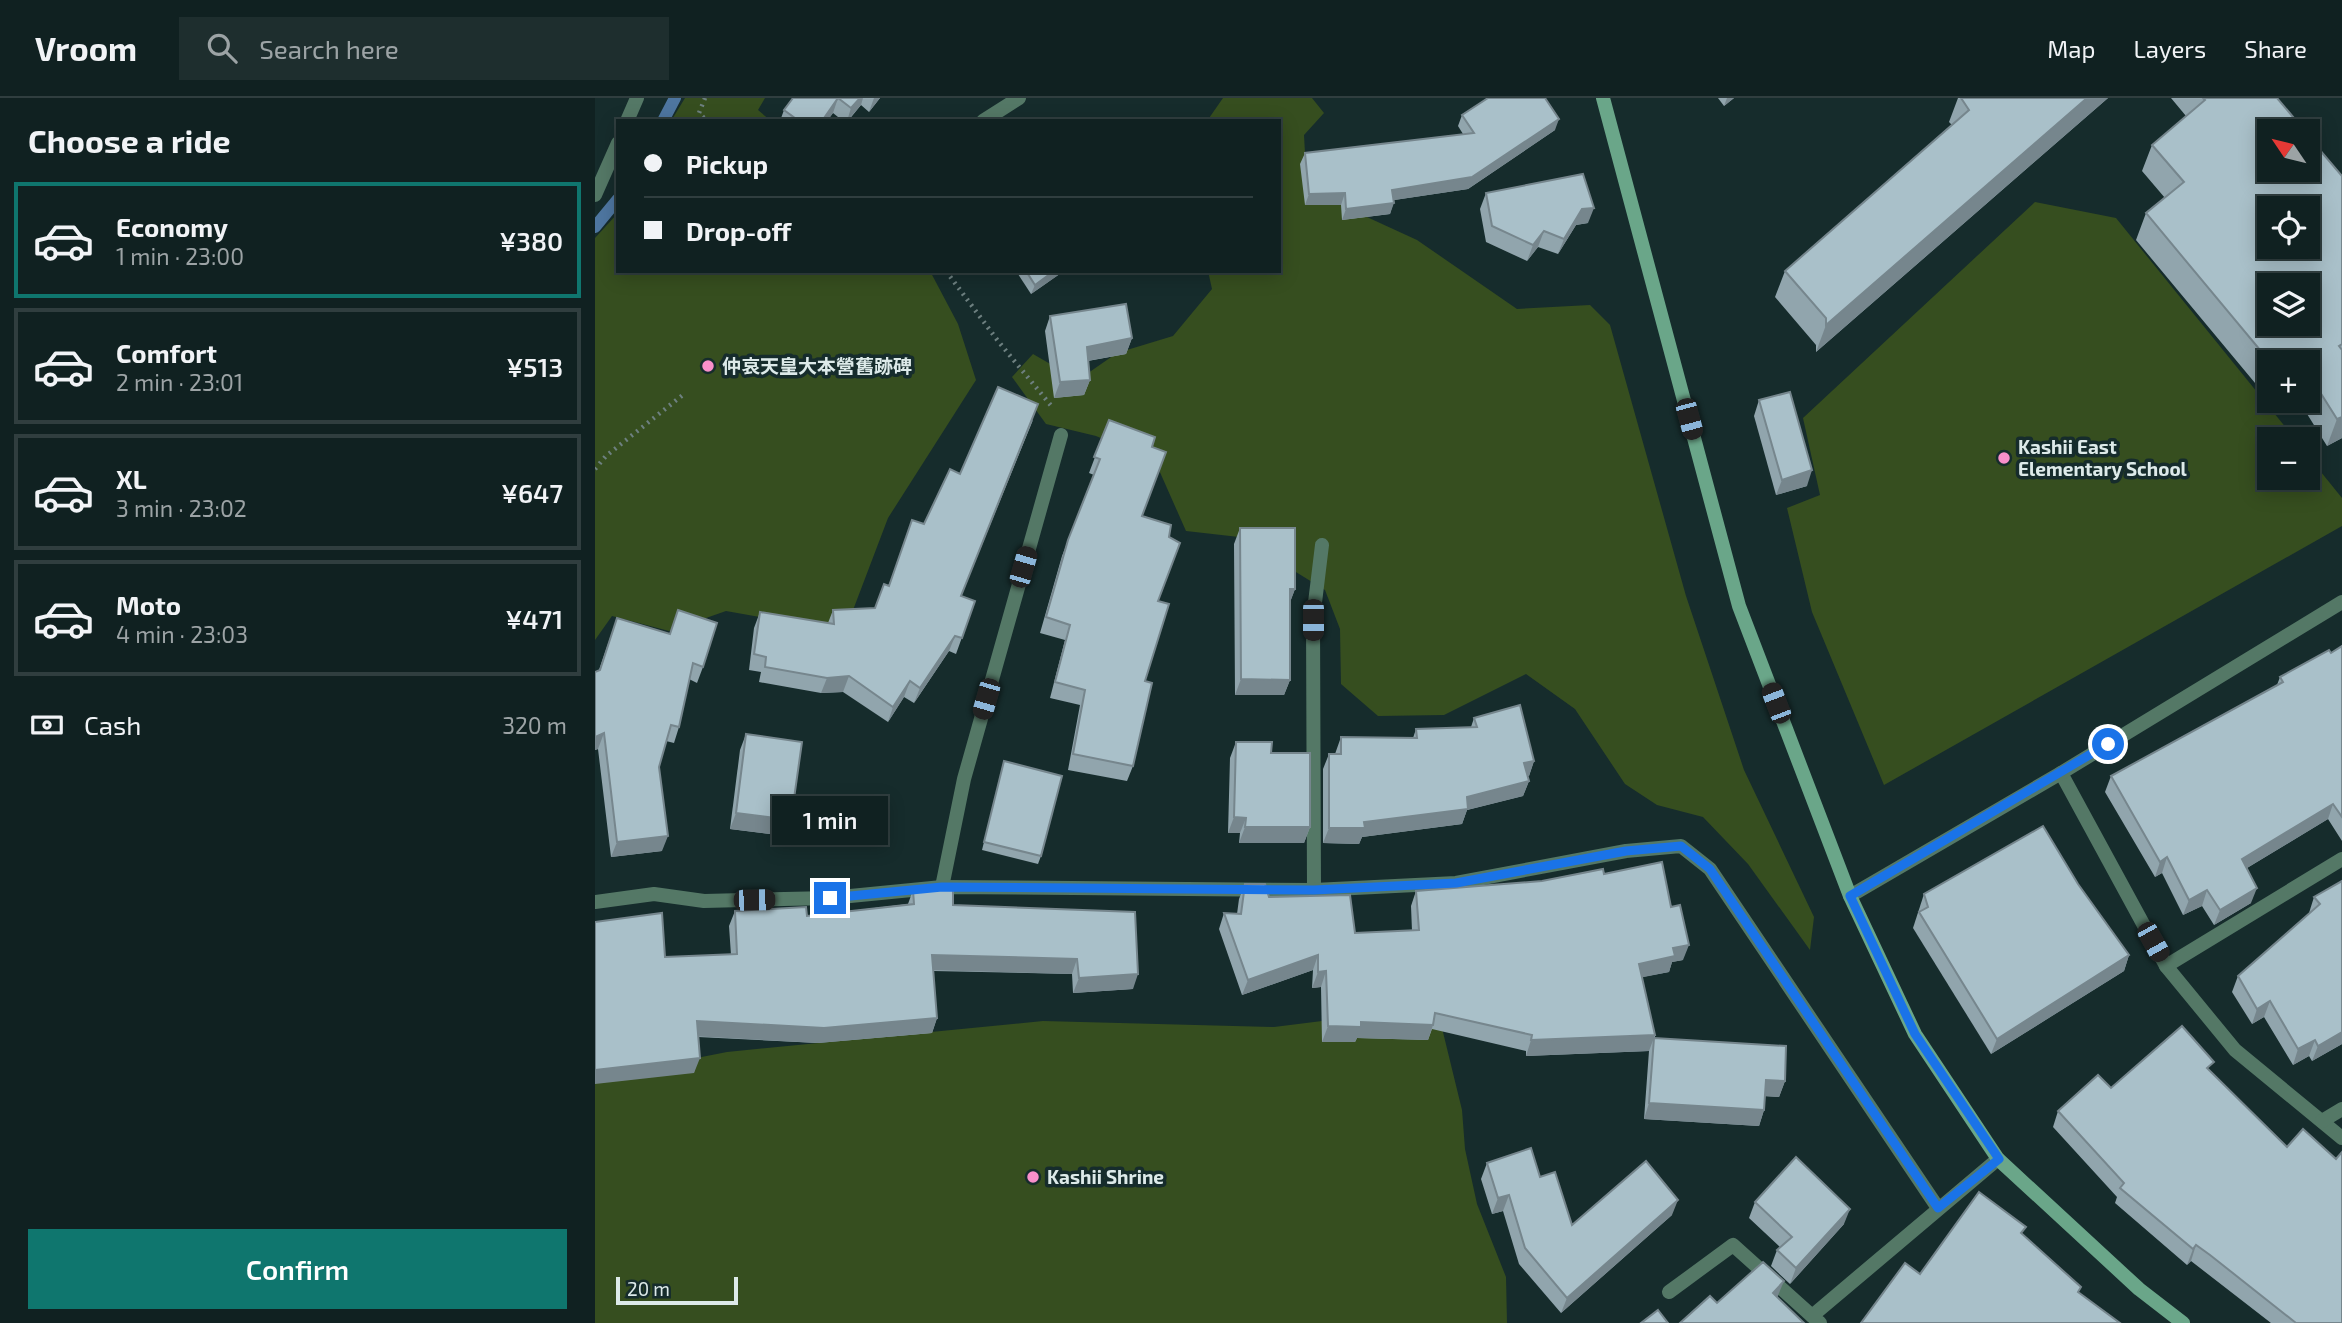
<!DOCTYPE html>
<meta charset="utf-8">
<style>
body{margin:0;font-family:"Exo 2","Noto Sans JP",sans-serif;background:#1e2e2e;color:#f1f3f6;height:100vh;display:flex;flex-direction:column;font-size:26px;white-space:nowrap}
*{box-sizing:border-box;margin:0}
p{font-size:23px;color:#9ca3a5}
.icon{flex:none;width:38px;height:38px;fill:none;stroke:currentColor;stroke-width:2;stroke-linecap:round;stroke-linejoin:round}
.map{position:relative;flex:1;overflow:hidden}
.sheet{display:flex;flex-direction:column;background:#102121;width:595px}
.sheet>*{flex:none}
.top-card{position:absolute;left:21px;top:21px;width:665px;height:154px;border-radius:0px;box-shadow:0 4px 18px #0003,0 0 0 2px #303e3f;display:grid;align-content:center;height:154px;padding:0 28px;background:#102121}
.needle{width:46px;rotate:305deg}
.fabs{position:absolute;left:1662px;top:21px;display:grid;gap:14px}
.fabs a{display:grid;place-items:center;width:63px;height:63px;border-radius:0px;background:#102121;box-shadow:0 4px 18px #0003,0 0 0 2px #303e3f;font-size:35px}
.scale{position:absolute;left:21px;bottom:18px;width:122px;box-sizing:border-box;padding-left:7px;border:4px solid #ddeae9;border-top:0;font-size:19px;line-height:24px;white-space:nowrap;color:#ddeae9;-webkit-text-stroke:5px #162c2c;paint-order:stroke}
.end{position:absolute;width:32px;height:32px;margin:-16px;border:9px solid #1a73e8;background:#fff;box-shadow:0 0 0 4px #fff}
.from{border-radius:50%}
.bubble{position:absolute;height:49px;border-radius:0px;background:#102121;box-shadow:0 4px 18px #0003,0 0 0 2px #303e3f;font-size:23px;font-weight:600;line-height:49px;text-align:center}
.car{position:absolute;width:21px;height:42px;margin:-21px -10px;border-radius:9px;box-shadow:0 0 5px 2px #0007;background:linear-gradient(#222 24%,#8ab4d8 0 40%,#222 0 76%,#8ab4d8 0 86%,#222 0)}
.top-card b{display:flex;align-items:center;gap:24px;height:66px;font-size:26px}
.top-card b+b{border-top:2px solid #303e3f}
.top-card i{width:18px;height:18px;background:#f1f3f6}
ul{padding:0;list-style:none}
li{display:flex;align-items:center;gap:21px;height:116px;margin:0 14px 10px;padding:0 14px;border:4px solid #303e3f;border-radius:0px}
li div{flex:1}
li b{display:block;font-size:26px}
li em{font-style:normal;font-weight:600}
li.on{border-color:#0f766e}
li>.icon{width:63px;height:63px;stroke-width:1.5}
h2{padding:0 28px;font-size:32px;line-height:84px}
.pay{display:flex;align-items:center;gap:18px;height:77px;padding:0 28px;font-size:26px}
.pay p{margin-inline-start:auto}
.cta{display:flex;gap:14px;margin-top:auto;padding:14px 28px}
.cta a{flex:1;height:80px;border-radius:0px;background:#0f766e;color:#fff;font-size:28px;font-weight:600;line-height:80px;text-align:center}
header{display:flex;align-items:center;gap:42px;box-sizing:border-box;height:98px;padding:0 35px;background:#102121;border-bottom:2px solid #303e3f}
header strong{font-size:33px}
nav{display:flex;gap:38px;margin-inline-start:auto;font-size:24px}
.search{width:490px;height:63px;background:#1e2e2e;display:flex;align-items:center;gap:18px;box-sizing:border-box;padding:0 24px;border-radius:0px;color:#9ca3a5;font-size:26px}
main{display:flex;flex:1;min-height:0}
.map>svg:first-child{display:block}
.green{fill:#364e1f}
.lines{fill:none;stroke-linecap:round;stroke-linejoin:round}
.stream{stroke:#4e76a0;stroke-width:12}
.path{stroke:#6e8080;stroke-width:4.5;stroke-dasharray:2 5;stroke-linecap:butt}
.lane{stroke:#547866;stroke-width:14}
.street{stroke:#547866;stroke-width:14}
.secondary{stroke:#6aa689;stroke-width:14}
.wall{fill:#91a5ad}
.shaded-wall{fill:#76868d}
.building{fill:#a9c0c9;stroke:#76868d;stroke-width:2;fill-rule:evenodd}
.route{stroke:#1a73e8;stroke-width:9}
.poi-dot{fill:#f98fca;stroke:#162c2c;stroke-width:2.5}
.labels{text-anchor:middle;stroke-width:7;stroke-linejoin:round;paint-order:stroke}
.poi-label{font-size:19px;font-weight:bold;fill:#ddeae9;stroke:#162c2c;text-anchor:start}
</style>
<header>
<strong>Vroom</strong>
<div class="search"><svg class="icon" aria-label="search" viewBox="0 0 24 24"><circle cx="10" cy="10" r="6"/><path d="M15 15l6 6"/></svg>Search here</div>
<nav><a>Map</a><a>Layers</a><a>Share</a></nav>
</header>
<main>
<section class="sheet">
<h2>Choose a ride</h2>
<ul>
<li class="on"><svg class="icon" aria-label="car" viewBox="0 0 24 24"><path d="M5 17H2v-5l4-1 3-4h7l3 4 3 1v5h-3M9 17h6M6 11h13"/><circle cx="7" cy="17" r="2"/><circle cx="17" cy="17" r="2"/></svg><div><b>Economy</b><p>1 min · 23:00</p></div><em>¥380</em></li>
<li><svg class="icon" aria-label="car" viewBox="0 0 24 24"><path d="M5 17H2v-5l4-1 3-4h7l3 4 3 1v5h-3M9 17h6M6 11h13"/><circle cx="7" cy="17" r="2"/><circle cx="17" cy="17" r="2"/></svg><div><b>Comfort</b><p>2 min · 23:01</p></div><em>¥513</em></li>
<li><svg class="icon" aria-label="car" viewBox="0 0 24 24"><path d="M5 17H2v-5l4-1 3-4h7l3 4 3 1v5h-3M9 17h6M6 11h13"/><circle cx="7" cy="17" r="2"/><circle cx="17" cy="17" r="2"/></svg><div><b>XL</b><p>3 min · 23:02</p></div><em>¥647</em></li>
<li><svg class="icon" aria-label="car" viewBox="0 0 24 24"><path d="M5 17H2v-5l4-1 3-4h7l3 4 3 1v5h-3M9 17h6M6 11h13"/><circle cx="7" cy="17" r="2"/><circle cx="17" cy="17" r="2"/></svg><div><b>Moto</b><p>4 min · 23:03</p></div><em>¥471</em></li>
</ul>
<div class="pay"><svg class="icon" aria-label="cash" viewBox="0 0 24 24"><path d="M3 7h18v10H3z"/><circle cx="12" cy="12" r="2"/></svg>Cash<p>320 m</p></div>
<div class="cta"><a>Confirm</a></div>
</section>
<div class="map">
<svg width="1747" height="1225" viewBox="0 0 1747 1225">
<rect width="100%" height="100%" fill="#162c2c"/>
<g class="green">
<polygon points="90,0 170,0 163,12 176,23 76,23"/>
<polygon points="628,0 717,0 729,15 709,37 711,73 761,114 822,142 922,211 995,207 1015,227 1091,498 1149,672 1219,819 1215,852 1153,766 1108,719 1062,707 1030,686 980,611 931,576 849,617 783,618 746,586 745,531 730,492 644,439 591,433 560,363 501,338 451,326 417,279 438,256 483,282 522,255 578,238 617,191 613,173 684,173 684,23 612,23"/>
<polygon points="1440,104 1521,120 1700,341 1675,341 1675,380 1713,380 1713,358 1747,400 1747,428 1289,687 1217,514 1192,410 1225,397 1208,320"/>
<polygon points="23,115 23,173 335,173 363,226 381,282 293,420 255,520 221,529 131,513 74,533 17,518 0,542 0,140"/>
<polygon points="743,921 846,926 867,1012 870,1051 882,1106 911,1179 912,1225 0,1225 0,980 132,954 448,923 679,929"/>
</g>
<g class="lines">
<g class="stream">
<polyline points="68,23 80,0"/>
<polyline points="0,129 23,101"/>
</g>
<g class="path">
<polyline points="110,0 104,15 112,23"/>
<polyline points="351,173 403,243 458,310"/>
<polyline points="0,371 11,358 89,296"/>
</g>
<polyline class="lane" points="388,23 424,0"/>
<g class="street">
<polyline points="32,23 42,0"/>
<polyline points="0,97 23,45"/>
<polyline points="1466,675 1571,868 1640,952 1747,1040"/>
<polyline points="347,789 369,681 466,337"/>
<polyline points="719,792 718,521 727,447"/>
<polyline points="1255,798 1466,675 1747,504"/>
<polyline points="0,804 59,796 109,803 235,800 347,789 719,792 861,785 1031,753 1086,748 1115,771 1343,1110"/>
<polyline points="1571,868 1747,761"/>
<polyline points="1727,1023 1747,1011"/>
<polyline points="1074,1194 1138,1147 1217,1218"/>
<polyline points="1225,1225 1217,1218 1403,1061"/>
</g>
<polyline class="secondary" points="1008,0 1144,508 1255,798 1320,936 1403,1061 1544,1191 1588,1225"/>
</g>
<g class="wall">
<polygon points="198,0 285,0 274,14 266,7 253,23 248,23 238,15 232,23 185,23 189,12"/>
<polygon points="1123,0 1139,0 1129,8"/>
<polygon points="1363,0 1513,0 1221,254 1221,247 1180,199 1190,173 1357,27 1354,24"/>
<polygon points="1576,0 1682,0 1747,78 1747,340 1732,348 1704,303 1713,303 1713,264 1675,264 1675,303 1541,142 1551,115 1570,100 1547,73 1557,47 1591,18"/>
<polygon points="867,17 960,32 873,91 799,102 795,116 747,122 746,107 710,107 705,66 710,55 868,36 863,28"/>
<polygon points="891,95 993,125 981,127 963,156 943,149 932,163 891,144 885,111"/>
<polygon points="421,173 469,173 436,196"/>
<polygon points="455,218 537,240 531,256 493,263 495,282 489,297 459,300 450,233"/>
<polygon points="1164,302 1212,388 1181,397 1159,318"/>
<polygon points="1675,303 1700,303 1685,315"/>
<polygon points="438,322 366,498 380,503 361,556 354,553 319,605 309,599 293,624 248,594 226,595 164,584 166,574 154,572 159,530 165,514 233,525 238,512 280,510 329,426 365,376"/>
<polygon points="514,322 557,349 547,418 563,503 550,583 538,668 532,683 473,672 485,607 455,600 470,542 445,535 467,458 499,377 494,375"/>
<polygon points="645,430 700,491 695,504 695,582 689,597 640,597 639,446"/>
<polygon points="22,520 108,569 102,585 94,581 84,629 79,645 71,643 64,669 67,753 16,759 3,651 0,652 0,574 4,572"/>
<polygon points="1747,548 1747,743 1733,721 1652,770 1656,805 1619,827 1607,808 1588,817 1567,775 1560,779 1510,694 1516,678 1682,587 1685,579 1736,555"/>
<polygon points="879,620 939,663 934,678 932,678 934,683 928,698 872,712 867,726 767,739 764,746 728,745 728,671 734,656 740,656 746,639 818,640 821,631 876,629"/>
<polygon points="151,636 190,738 135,731 145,652"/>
<polygon points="641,644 676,655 715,729 709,745 644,745 645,735 633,735 635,660"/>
<polygon points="409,663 446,758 443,766 387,752"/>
<polygon points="1009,776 1088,862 1077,864 1074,874 1047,879 1060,937 1060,940 1190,983 1184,999 1170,998 1169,1012 1164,1028 1049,1021 1054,953 931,958 931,953 837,931 833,942 762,940 760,944 727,944 726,889 717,890 718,872 647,897 624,831 629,815 642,816 644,801 650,786 674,799 760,835 817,833 816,808 821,793 947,783"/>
<polygon points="1747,783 1747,946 1717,963 1714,958 1698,967 1669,919 1657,926 1637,894 1643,878 1714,815 1719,799"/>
<polygon points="1483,786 1534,857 1529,873 1396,956 1318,830 1329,796"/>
<polygon points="318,792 358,807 540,814 538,891 478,895 477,876 338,873 342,920 337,935 223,945 103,939 99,975 70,859 136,857 134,828 140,813 212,818 313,806"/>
<polygon points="1616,974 1747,1225 1676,1225 1596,1163 1592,1167 1520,1105 1522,1099 1458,1029 1463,1013"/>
<polygon points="892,1065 945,1079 977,1127 1077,1117 966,1215 924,1166 908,1113 897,1116 886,1081"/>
<polygon points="1160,1104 1249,1126 1195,1186 1176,1168 1182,1152 1185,1149 1154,1120"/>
</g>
<g class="shaded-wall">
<polygon points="243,0 238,15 232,23 227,23"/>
<polygon points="265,0 268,0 266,7 252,23 256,10"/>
<polygon points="279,0 285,0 274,14"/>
<polygon points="1132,0 1139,0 1129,8"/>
<polygon points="1492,0 1513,0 1221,254 1231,227"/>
<polygon points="964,21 960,32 873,91 793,103 797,92"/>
<polygon points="750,95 746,107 710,107 714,96"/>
<polygon points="799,105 795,116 747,122 751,111"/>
<polygon points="999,110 993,125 981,127 963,156 969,141 987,111"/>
<polygon points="949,133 943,149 932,163 938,147"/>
<polygon points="459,173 469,173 436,196 440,187"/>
<polygon points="537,240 531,256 486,264 492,249"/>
<polygon points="495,282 489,297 459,300 465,284"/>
<polygon points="1690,303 1700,303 1685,315"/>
<polygon points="1747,319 1747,340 1732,348 1742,321"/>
<polygon points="1217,372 1212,388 1181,397 1187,382"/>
<polygon points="695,491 700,491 694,507"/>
<polygon points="360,538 354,553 319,605 325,590"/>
<polygon points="254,578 248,594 226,595 232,580"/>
<polygon points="646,581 695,582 689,597 640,597"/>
<polygon points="315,583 309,599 293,624 298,609"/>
<polygon points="9,635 3,651 0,652 0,639"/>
<polygon points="939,663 934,678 924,680 929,665"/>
<polygon points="934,683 928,698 872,712 867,726 767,739 764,746 728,745 734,730 769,724"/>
<polygon points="1738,706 1733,721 1642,776 1647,761"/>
<polygon points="141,715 196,722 190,738 135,731"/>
<polygon points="639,719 651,720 645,735 633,735"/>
<polygon points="650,729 715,729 709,745 644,745"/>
<polygon points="73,738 67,753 16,759 22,744"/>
<polygon points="1572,759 1567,775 1560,779 1565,764"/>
<polygon points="1662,790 1656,805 1619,827 1625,812"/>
<polygon points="1612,792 1607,808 1588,817 1594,802"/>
<polygon points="1094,847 1088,862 1077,864 1074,874 1039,881 1044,866 1078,850"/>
<polygon points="337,857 482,861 477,876 332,872"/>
<polygon points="723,857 718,872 647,897 653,882"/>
<polygon points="1534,857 1529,873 1396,956 1402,941"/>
<polygon points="731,873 726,889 717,890 723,874"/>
<polygon points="543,876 538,891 478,895 484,880"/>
<polygon points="1675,903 1669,919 1657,926 1662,911"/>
<polygon points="342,920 337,935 223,945 96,938 102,923"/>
<polygon points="766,924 838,927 833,942 762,940 760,944 727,944 733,928"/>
<polygon points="1747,934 1747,946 1717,963 1723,948"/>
<polygon points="1060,937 1054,953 931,958 936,942"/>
<polygon points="1720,942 1714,958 1698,967 1703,951"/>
<polygon points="105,960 99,975 0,986 0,972"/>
<polygon points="1171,982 1190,983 1184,999 1166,998"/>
<polygon points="1054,1005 1169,1012 1164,1028 1049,1021"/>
<polygon points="914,1097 908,1113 897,1116 903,1100"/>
<polygon points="1083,1102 1077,1117 966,1215 972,1200"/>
<polygon points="1255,1111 1249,1126 1195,1186 1201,1170"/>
<polygon points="1601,1147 1596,1163 1592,1167 1598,1151"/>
<polygon points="1189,1183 1182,1200 1178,1195"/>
</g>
<g class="building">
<polygon points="198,0 265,0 256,10 243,0 227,23 204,23 189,12"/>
<polygon points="893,0 950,0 964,21 877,79 797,92 799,105 751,111 750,95 714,96 710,55 879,35 867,17"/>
<polygon points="1366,0 1492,0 1231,227 1231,220 1190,173 1374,12"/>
<path d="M1608,0H1682L1710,33H1675V72H1713V38L1747,78V246L1744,248L1747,252V319L1742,321L1713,275V264H1675L1551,115L1589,84L1557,47L1610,2ZM1675,110H1713V149H1675ZM1675,187H1713V226H1675Z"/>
<polygon points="988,76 999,110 987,111 969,141 949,133 938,147 897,128 891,95"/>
<polygon points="431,173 459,173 440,187"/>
<polygon points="531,206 537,240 492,249 495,282 465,284 455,218"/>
<polygon points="403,289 443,306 366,498 380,503 367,540 360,538 325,590 315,583 298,609 254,578 232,580 170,569 171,559 159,556 165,514 239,526 238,512 280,510 289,486 294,488 317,422 329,426 355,371 365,376"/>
<polygon points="1195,294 1217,372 1187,382 1164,302"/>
<polygon points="514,322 560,339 557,349 571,354 547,418 576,427 574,439 585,445 563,503 574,506 550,583 557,585 538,668 478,656 490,592 460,584 475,527 451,519 473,442 505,361 499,359"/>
<polygon points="645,430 700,430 700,491 695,491 695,582 646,581"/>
<polygon points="83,512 122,525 108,569 98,565 84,629 76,627 64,669 73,738 22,744 9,635 0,639 0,574 5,572 22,520 75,536"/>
<polygon points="1747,548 1747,719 1738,706 1647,761 1662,790 1625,812 1612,792 1594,802 1572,759 1565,764 1516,678 1688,584 1685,579 1734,552 1736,555"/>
<polygon points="925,607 939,663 929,665 934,683 872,699 873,711 769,724 770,730 734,730 734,656 746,656 746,639 822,640 821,631 882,629 879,620"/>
<polygon points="151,636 207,644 196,722 141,715"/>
<polygon points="641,644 677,644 676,655 715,655 715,729 650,729 651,720 639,719"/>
<polygon points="409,663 467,678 446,758 389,744"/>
<polygon points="1448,728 1483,786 1534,857 1402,941 1324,814 1333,809 1329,796"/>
<polygon points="1067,764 1076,809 1085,807 1094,847 1078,850 1080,858 1044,866 1060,937 936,942 937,937 840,915 838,927 766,924 766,929 733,928 731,873 723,874 723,857 653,882 629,815 646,816 650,786 670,786 674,799 755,797 760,835 824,832 821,793 947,783 1008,771 1009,776"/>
<polygon points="1747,783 1747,934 1723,948 1720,942 1703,951 1675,903 1662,911 1643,878 1725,806 1719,799"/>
<polygon points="358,791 358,807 540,814 543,876 484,880 482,861 337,857 342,920 229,930 102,923 105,960 0,972 0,824 67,815 70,859 142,856 140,813 211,809 212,818 319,806 318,792"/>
<polygon points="1587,928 1619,964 1612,970 1692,1049 1708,1031 1741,1061 1747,1054 1747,1225 1701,1225 1615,1157 1601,1147 1598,1151 1525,1090 1529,1085 1463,1013 1503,977 1516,990"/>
<polygon points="1059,940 1191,948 1190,983 1171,982 1169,1012 1054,1005"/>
<polygon points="936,1050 945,1079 960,1074 977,1127 1051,1063 1083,1102 972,1200 930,1150 914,1097 903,1100 892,1065"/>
<polygon points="1201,1059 1255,1111 1201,1170 1182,1152 1197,1139 1160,1104"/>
<polygon points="1384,1094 1431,1129 1426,1135 1486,1189 1483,1194 1525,1225 1266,1225 1310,1165 1325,1176"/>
<polygon points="1168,1164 1189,1183 1178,1195 1209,1225 1085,1225 1115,1198 1122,1205"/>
<polygon points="1063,1212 1073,1225 1046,1225"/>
</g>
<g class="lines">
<polyline class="route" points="235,800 347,789 719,792 861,785 1031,753 1086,748 1115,771 1343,1110 1404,1061 1320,936 1255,798 1513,646"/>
</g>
<g class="poi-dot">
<circle cx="113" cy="268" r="7"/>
<circle cx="1409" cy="360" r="7"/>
<circle cx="438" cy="1079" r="7"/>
</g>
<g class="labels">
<g class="poi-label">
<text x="127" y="275">仲哀天皇大本營舊跡碑</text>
<text x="1423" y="356">Kashii East<tspan x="1423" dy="22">Elementary School</tspan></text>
<text x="452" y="1086">Kashii Shrine</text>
</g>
</g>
</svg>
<div class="fabs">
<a><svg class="needle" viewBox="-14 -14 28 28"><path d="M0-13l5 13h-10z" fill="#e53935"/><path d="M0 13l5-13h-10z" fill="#9ca3a5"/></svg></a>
<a><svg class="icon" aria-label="locate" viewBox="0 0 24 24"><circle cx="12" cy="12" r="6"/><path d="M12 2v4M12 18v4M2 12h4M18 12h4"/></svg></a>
<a><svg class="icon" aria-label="layers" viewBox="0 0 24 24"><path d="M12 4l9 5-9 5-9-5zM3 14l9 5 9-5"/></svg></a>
<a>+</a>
<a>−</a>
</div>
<div class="scale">20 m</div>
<i class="end from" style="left:1513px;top:646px"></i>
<i class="end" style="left:235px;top:800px"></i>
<div class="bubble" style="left:177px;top:698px;width:116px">1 min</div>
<i class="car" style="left:1094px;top:321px;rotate:165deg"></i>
<i class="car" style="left:428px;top:469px;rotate:16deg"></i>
<i class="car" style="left:718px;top:522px;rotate:180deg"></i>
<i class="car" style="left:391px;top:601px;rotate:196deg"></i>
<i class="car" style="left:1181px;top:605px;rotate:339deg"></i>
<i class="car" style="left:159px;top:802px;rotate:89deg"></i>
<i class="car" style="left:1558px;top:844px;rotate:151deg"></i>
<div class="top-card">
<b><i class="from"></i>Pickup</b>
<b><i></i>Drop-off</b>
</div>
</div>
</main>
